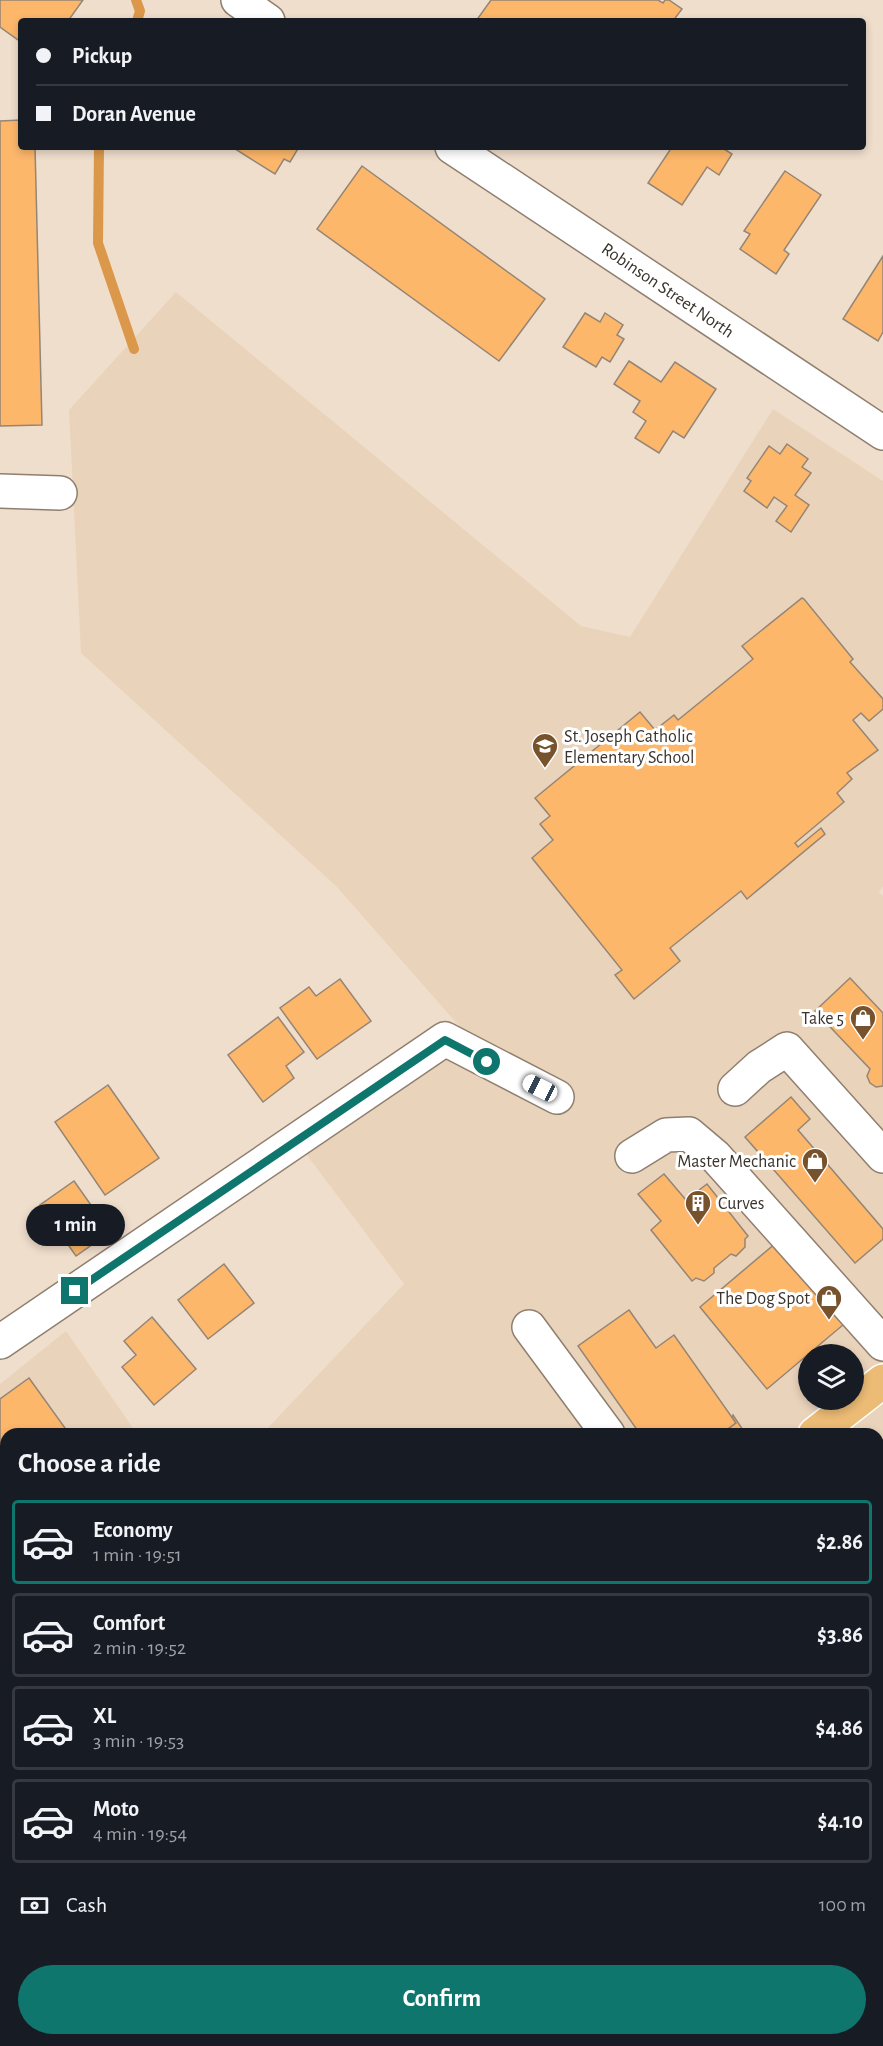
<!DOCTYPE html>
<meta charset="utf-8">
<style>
body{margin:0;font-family:"Alegreya Sans",sans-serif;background:#242831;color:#f1f3f6;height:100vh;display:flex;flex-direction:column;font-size:22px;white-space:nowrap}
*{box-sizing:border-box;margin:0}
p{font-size:20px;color:#9ea1a6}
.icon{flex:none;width:33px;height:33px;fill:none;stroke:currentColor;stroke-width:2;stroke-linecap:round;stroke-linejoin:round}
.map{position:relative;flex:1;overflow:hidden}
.details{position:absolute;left:0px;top:1428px;width:884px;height:618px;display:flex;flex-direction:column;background:#171b24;border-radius:18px 18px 0 0;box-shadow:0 3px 9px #0003}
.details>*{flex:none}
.top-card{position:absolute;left:18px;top:18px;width:848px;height:132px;border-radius:6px;box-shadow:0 3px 9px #0003;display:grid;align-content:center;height:132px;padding:0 18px;background:#171b24}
.buttons{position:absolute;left:798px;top:1344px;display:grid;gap:12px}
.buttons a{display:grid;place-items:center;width:66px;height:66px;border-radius:50%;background:#171b24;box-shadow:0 3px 9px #0003;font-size:30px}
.end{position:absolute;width:27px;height:27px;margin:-14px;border:8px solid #0f766e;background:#fff;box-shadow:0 0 0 3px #fff}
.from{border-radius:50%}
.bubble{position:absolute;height:42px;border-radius:21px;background:#171b24;box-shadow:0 3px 9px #0003;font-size:20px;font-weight:700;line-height:42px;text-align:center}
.car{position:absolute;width:18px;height:36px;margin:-18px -9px;border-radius:8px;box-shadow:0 0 4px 2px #0007;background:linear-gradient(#fff 24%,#345 0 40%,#fff 0 76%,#345 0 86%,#fff 0)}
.top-card b{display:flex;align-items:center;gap:21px;height:57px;font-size:22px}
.top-card b+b{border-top:2px solid #363941}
.top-card i{width:15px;height:15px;background:#f1f3f6}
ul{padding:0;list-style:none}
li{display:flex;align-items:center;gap:18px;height:84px;margin:0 12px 9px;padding:0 6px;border:3px solid #363941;border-radius:6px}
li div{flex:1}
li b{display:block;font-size:22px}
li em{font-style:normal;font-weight:700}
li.current{border-color:#0f766e}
li>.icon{width:54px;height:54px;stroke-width:1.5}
h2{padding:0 18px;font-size:27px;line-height:72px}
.pay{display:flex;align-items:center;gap:15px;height:66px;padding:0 18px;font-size:22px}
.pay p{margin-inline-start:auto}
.primary-button{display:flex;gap:12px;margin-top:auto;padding:12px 18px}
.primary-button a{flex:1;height:69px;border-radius:36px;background:#0f766e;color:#fff;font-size:24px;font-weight:700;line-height:69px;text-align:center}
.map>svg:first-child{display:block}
.built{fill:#ead3bb;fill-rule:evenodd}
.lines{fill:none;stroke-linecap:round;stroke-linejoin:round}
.stream{stroke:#db984b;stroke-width:10}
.building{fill:#fdb76b;stroke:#958575;stroke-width:1.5}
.minor-casing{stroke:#8f7f6f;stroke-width:36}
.major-casing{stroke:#fff;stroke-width:36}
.minor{stroke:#fff;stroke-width:33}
.major{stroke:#ecbb75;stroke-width:33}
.route{stroke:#0f766e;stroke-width:8}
.labels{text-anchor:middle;stroke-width:6;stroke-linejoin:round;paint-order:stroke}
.street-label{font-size:18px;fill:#3a332c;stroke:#fff}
.poi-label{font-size:18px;fill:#3a332c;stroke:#fff;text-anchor:end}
</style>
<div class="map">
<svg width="883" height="2046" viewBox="0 0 883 2046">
<rect width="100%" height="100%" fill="#f0decc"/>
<g class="built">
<path d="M176,292L581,626L630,637L773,409L883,481V886L879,892L883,896V1771L878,1776V1434H262L404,1284L306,1154L468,1036L336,886L81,653L69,410ZM808,1354H854V1400H808Z"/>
<polygon points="66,1331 137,1434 6,1434 6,2040 862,2040 864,2046 0,2046 0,1384"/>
</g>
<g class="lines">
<g class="stream">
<polyline points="136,0 140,11 137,21"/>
<polyline points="99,147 98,243 134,349"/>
</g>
</g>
<g class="building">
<polygon points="0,0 83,0 68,21 21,21 21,42 0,27"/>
<polygon points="491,0 658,0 663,3 665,0 669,0 682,9 673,21 476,21"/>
<polygon points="21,120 21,147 35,147 42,425 0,426 0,121"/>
<polygon points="232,147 299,147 290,162 284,159 275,174"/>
<polygon points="672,147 721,147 732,154 719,175 707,167 682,205 648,183"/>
<polygon points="362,166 545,299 499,361 317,229"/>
<polygon points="785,171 821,195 784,250 789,254 776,274 740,249 750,234 744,231"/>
<polygon points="883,256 883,332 878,341 843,319"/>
<polygon points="585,313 600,322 605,313 623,325 617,335 624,339 610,362 602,357 596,367 563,347"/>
<polygon points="629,361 661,382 675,362 716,389 684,438 673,431 659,453 635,438 646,421 633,412 640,401 614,384"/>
<polygon points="787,444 808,459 802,467 811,473 795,495 809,505 791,532 776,521 787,506 774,497 767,508 744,491 751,481 747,478 769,446 780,454"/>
<polygon points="802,598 804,599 853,659 850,662 883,699 883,709 869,721 861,713 853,720 878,750 847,773 852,779 837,793 844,802 795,843 798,847 821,828 825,834 747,899 741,891 670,948 680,961 634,999 615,975 622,970 532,858 553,840 540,824 550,816 535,798 640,712 655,730 674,715 678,720 753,659 742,646"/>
<polygon points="850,978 883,1013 883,1086 876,1087 870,1083 867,1076 870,1069 815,1011"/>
<polygon points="340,979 371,1021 317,1059 280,1008 309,987 316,996"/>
<polygon points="278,1017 304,1052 286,1066 294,1078 263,1102 228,1055"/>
<polygon points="108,1085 159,1158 105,1195 55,1122"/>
<polygon points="791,1097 810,1119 798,1130 883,1229 883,1239 855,1263 745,1137"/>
<polygon points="664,1174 686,1200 707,1184 748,1236 745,1239 745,1247 736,1256 731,1254 714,1268 714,1273 704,1281 696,1278 692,1281 651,1230 661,1221 638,1194"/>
<polygon points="74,1181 110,1232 76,1256 40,1205"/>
<polygon points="783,1237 850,1319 767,1389 700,1307"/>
<polygon points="224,1264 254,1303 208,1339 178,1300"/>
<polygon points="629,1310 656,1348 674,1335 736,1423 721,1434 640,1434 578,1346"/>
<polygon points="152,1317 196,1369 154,1405 122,1367 136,1355 124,1341"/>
<polygon points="29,1378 65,1428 56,1434 6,1434 6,1469 0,1473 0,1399"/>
<polygon points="733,1415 743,1430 738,1434 721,1434 736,1423 732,1417"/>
<polygon points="6,1469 6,1534 4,1535 0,1529 0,1473"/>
<polygon points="883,1591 883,1637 878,1631 878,1596"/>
<polygon points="0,1723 6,1731 6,1791 0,1783"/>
<polygon points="0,1833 2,1836 6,1833 6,1912 0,1916"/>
<polygon points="6,2037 6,2040 191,2040 195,2046 0,2046 0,2041"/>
<polygon points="213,2040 260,2040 264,2046 217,2046"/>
<polygon points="342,2040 398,2040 389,2046 346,2046"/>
<polygon points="640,2040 755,2040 745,2046 631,2046"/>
</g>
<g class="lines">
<g class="minor-casing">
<g id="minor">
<polyline points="238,0 268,21"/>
<polyline points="452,147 883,433"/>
<polyline points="0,491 60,493"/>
<polyline points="735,1089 759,1067 787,1049 883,1156"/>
<polyline points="632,1156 666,1135 689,1134 715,1156 883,1344"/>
<polyline points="529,1327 608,1434"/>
<polyline points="0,1342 445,1039 557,1097"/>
<polyline points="0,1634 6,1643"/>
<polyline points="807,2040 809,2046"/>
</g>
</g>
<g class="major-casing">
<g id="major">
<polyline points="815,1434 883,1381"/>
<polyline points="0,1967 6,1963"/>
<polyline points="532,2040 534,2046"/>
</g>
</g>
<use href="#minor" class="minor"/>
<use href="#major" class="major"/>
</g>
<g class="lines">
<polyline class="route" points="75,1291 445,1040 487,1062"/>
</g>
<defs>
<g id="school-pin" transform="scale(1.35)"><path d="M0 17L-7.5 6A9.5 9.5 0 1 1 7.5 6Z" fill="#77532d" stroke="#fff"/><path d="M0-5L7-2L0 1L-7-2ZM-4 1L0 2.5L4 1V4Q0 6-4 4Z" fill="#fff"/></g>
<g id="shop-pin" transform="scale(1.35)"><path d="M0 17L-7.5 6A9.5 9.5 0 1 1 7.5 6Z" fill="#77532d" stroke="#fff"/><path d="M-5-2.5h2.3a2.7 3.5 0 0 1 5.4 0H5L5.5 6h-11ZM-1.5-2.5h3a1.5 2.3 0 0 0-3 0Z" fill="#fff"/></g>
<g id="building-pin" transform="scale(1.35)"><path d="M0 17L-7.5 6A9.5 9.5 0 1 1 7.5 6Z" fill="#77532d" stroke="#fff"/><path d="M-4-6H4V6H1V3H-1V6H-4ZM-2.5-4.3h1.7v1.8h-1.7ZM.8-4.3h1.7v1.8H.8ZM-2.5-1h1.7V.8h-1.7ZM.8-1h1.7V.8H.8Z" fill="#fff"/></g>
</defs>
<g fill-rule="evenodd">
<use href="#school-pin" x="545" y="746"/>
<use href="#shop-pin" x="863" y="1018"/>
<use href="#shop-pin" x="815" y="1161"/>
<use href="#building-pin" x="698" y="1203"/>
<use href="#shop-pin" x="829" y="1298"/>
</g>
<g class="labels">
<g class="street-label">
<text transform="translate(668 290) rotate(34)" y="6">Robinson Street North</text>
</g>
<g class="poi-label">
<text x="564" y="742" text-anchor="start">St. Joseph Catholic<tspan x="564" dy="21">Elementary School</tspan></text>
<text x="844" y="1024">Take 5</text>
<text x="796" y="1167">Master Mechanic</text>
<text x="718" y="1209" text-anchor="start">Curves</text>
<text x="810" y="1304">The Dog Spot</text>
</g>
</g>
</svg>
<div class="buttons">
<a><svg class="icon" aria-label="layers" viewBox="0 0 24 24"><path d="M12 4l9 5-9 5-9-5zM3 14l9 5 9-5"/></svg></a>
</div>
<i class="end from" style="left:487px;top:1062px"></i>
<i class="end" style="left:75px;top:1291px"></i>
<div class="bubble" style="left:26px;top:1204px;width:99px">1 min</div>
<i class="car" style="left:540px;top:1088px;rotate:297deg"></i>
<div class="top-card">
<b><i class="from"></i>Pickup</b>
<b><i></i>Doran Avenue</b>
</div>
<section class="details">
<h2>Choose a ride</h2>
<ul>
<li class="current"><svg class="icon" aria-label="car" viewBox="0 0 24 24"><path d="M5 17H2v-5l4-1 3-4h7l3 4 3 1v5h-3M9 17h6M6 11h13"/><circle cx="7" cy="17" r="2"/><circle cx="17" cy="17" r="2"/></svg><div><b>Economy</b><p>1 min · 19:51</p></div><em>$2.86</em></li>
<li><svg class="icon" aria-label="car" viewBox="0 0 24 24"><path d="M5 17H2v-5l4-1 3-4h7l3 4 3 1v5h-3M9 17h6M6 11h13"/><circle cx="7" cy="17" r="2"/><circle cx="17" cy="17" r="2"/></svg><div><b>Comfort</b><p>2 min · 19:52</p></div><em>$3.86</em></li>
<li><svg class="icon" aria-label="car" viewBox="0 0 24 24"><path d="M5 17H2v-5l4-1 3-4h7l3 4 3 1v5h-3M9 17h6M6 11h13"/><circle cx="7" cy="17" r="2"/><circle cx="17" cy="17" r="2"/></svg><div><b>XL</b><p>3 min · 19:53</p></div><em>$4.86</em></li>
<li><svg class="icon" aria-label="car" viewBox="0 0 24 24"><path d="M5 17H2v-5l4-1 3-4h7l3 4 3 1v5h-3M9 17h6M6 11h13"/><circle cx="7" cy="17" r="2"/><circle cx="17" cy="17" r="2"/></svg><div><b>Moto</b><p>4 min · 19:54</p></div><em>$4.10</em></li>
</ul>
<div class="pay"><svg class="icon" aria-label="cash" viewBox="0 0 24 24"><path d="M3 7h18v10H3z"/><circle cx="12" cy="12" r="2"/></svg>Cash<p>100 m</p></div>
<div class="primary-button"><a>Confirm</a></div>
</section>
</div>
